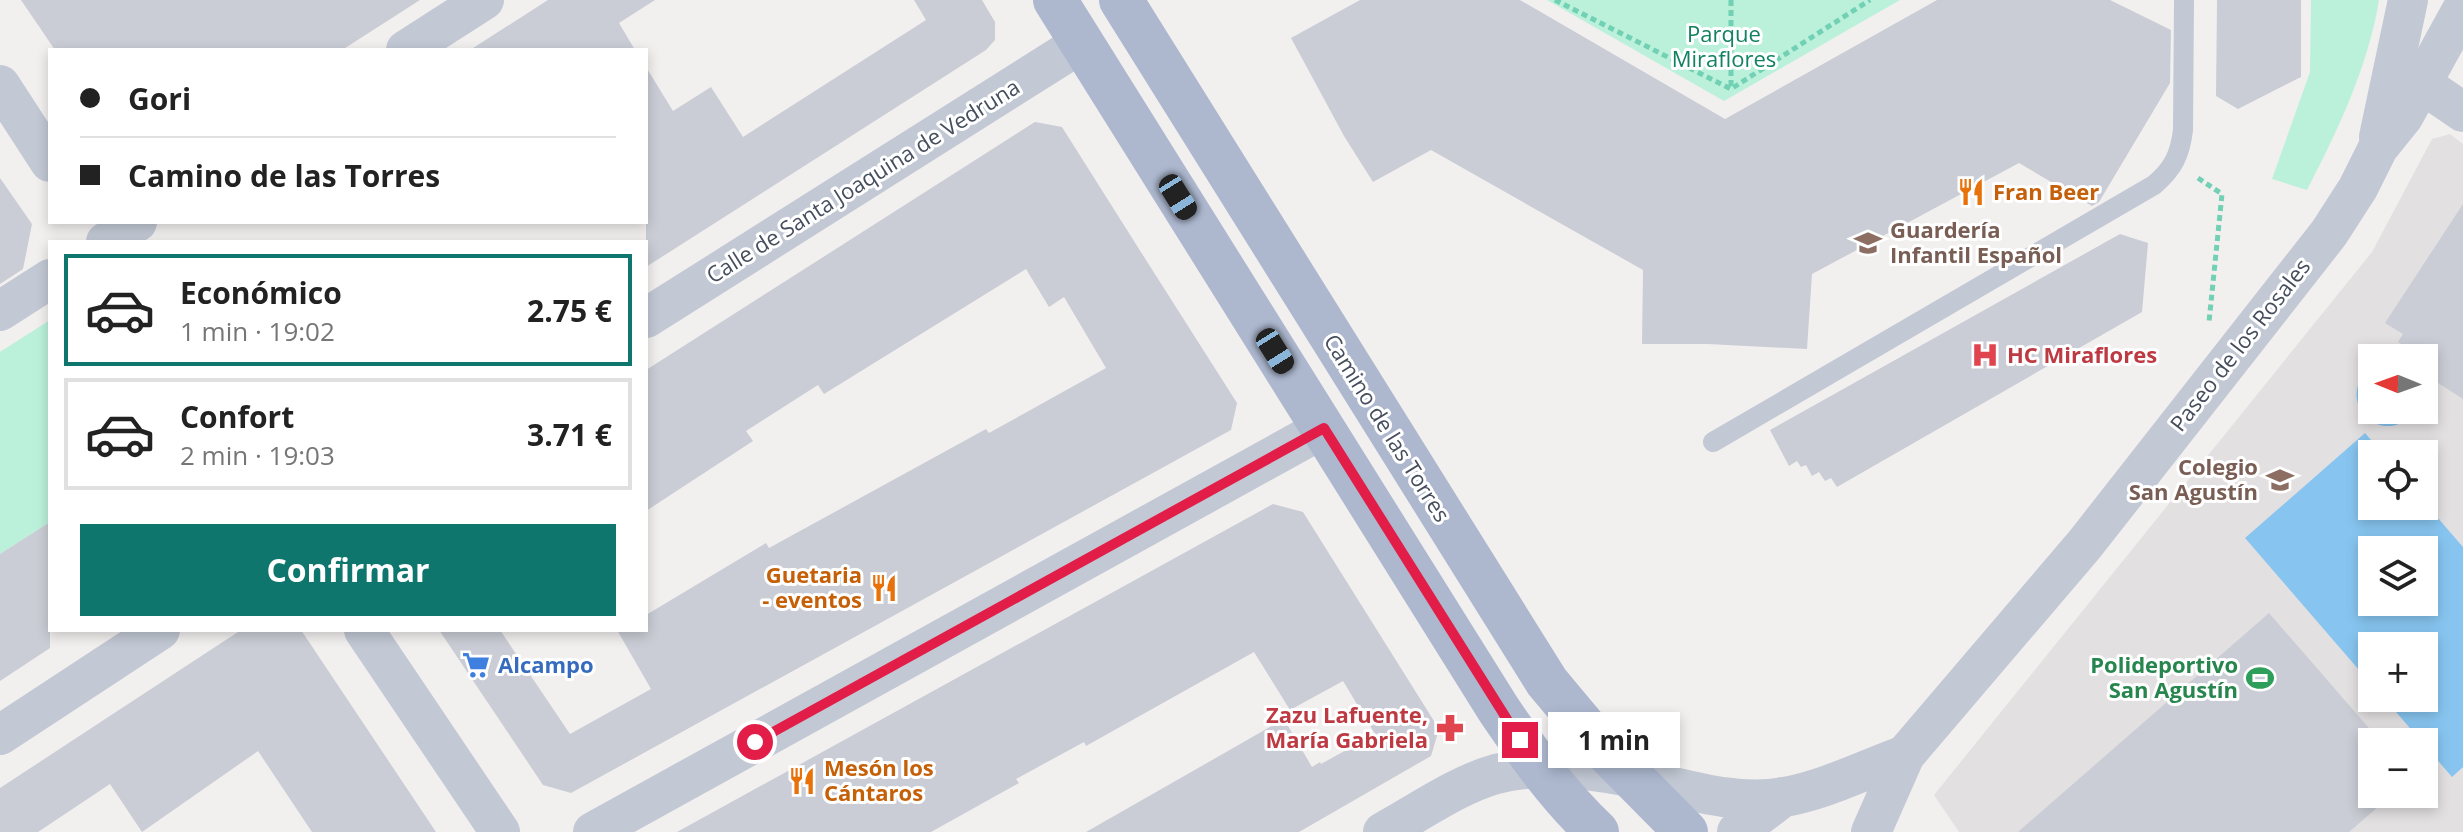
<!DOCTYPE html>
<html lang="es">
<meta charset="utf-8">
<style>
body{margin:0;font-family:"Open Sans",sans-serif;background:#f2f2f2;color:#222;height:100vh;display:flex;flex-direction:column;font-size:30px;white-space:nowrap}
*{box-sizing:border-box;margin:0}
p{font-size:26px;color:#767676}
.icon{flex:none;width:44px;height:44px;fill:none;stroke:currentColor;stroke-width:2;stroke-linecap:round;stroke-linejoin:round}
.map{position:relative;flex:1;overflow:hidden}
.sheet{position:absolute;left:48px;top:240px;width:600px;height:392px;display:flex;flex-direction:column;background:#fff;border-radius:0px;box-shadow:0 4px 12px #0003}
.sheet>*{flex:none}
.banner{position:absolute;left:48px;top:48px;width:600px;height:176px;border-radius:0px;box-shadow:0 4px 12px #0003;display:grid;align-content:center;height:176px;padding:0 32px;background:#fff}
.needle{width:52px;rotate:271deg}
.buttons{position:absolute;left:2358px;top:344px;display:grid;gap:16px}
.buttons a{display:grid;place-items:center;width:80px;height:80px;border-radius:0px;background:#fff;box-shadow:0 4px 12px #0003;font-size:40px}
.end{position:absolute;width:36px;height:36px;margin:-18px;border:10px solid #e11d48;background:#fff;box-shadow:0 0 0 4px #fff}
.from{border-radius:50%}
.bubble{position:absolute;height:56px;border-radius:0px;background:#fff;box-shadow:0 4px 12px #0003;font-size:26px;font-weight:700;line-height:56px;text-align:center}
.car{position:absolute;width:24px;height:48px;margin:-24px -12px;border-radius:10px;box-shadow:0 0 6px 2px #0007;background:linear-gradient(#222 24%,#8ab4d8 0 40%,#222 0 76%,#8ab4d8 0 86%,#222 0)}
.banner b{display:flex;align-items:center;gap:28px;height:76px;font-size:30px}
.banner b+b{border-top:2px solid #e0e0e0}
.banner i{width:20px;height:20px;background:#222}
ul{padding:14px 0 0;list-style:none}
li{display:flex;align-items:center;gap:24px;height:112px;margin:0 16px 12px;padding:0 16px;border:4px solid #e0e0e0;border-radius:0px}
li div{flex:1}
li b{display:block;font-size:30px}
li em{font-style:normal;font-weight:700}
li.selected{border-color:#0f766e}
li>.icon{width:72px;height:72px;stroke-width:1.5}
.cta{display:flex;gap:16px;margin-top:auto;padding:16px 32px}
.cta a{flex:1;height:92px;border-radius:0px;background:#0f766e;color:#fff;font-size:32px;font-weight:700;line-height:92px;text-align:center}
.map>svg:first-child{display:block}
.education{fill:#e3e0e1;fill-rule:evenodd}
.green{fill:#bbf1db}
.water{fill:#87c5f0;fill-rule:evenodd}
.building{fill:#cacdd5}
.lines{fill:none;stroke-linecap:round;stroke-linejoin:round}
.path{stroke:#72d0b4;stroke-width:5;stroke-dasharray:6 4;stroke-linecap:butt}
.service{stroke:#c2c8d4;stroke-width:20}
.minor{stroke:#c2c8d4;stroke-width:40}
.primary{stroke:#adb8cf;stroke-width:44}
.route{stroke:#e11d48;stroke-width:10}
.labels{text-anchor:middle;stroke-width:6;stroke-linejoin:round;paint-order:stroke}
.park-label{font-size:22px;fill:#138260;stroke:#fff}
.street-label{font-size:22px;fill:#464e5d;stroke:#fff}
.food-label{font-size:22px;font-weight:bold;fill:#c56008;stroke:#fff;text-anchor:start}
.education-label{font-size:22px;font-weight:bold;fill:#785e54;stroke:#fff;text-anchor:start}
.health-label{font-size:22px;font-weight:bold;fill:#be3a42;stroke:#fff;text-anchor:start}
.shop-label{font-size:22px;font-weight:bold;fill:#366cbe;stroke:#fff;text-anchor:start}
.leisure-label{font-size:22px;font-weight:bold;fill:#27864d;stroke:#fff;text-anchor:end}
</style>
<div class="map">
<svg width="2463" height="832" viewBox="0 0 2463 832">
<rect width="100%" height="100%" fill="#f2efef"/>
<path class="education" d="M2450,134L2463,144V832H1959L1934,795L2372,252L2432,139ZM2372,358H2424V410H2372ZM2372,454H2424V506H2372ZM2372,550H2424V602H2372ZM2372,646H2424V698H2372ZM2372,742H2424V794H2372Z"/>
<g class="green">
<polygon points="1547,0 1900,0 1724,101"/>
<path d="M2311,0H2379C2368,67 2338,130 2307,190L2272,179L2310,72Z"/>
<polygon points="50,320 50,522 0,554 0,352"/>
</g>
<g class="water">
<path d="M2372,366V410H2416C2384,453 2330,400 2372,366Z"/>
<path d="M2365,433L2383,454H2372V506H2424V502L2463,547V767L2452,777L2384,698H2424V646H2372V685L2245,538ZM2372,550H2424V602H2372Z"/>
</g>
<g class="building">
<polygon points="21,0 420,0 342,50 55,50"/>
<polygon points="548,0 655,0 619,23 635,50 470,50"/>
<polygon points="914,0 982,0 995,22 995,40 986,50 646,267 646,67 673,111 711,87 743,137 926,20"/>
<polygon points="1360,0 1520,0 1725,119 1937,0 2110,0 2171,30 2170,83 2099,202 2092,206 2019,163 1812,274 1807,349 1708,344 1642,344 1643,270 1431,150 1373,182 1344,136 1291,38"/>
<polygon points="2217,0 2301,0 2301,77 2238,109 2216,96"/>
<polygon points="1035,122 1062,127 1139,249 1237,403 1231,430 571,793 543,785 439,630 500,630 570,734 651,689 617,630 646,630 646,615 766,543 769,548 986,429 989,433 1106,368 1064,297 1049,307 1026,269 824,394 818,385 746,431 753,441 646,511 646,370"/>
<polygon points="0,178 32,224 23,269 0,284"/>
<polygon points="2463,204 2463,399 2424,374 2424,358 2398,342 2403,334 2385,323"/>
<polygon points="2120,234 2148,243 2142,312 1837,487 1831,478 1825,481 1819,472 1812,476 1806,465 1801,467 1797,461 1789,466 1770,430"/>
<polygon points="1273,504 1303,512 1439,729 1431,756 1299,832 1086,832 1284,719 1312,767 1320,762 1321,764 1375,734 1343,681 1290,710 1254,652 1086,746 1084,742 1016,779 1019,783 931,832 677,832"/>
<polygon points="50,522 50,648 0,681 0,554"/>
<polygon points="2269,613 2381,742 2372,742 2372,794 2393,794 2349,832 2018,832"/>
<polygon points="241,630 301,630 436,832 312,832 258,751 142,832 110,784 38,832 0,832 0,788"/>
</g>
<g class="lines">
<g class="path">
<polyline points="1555,0 1731,89 1870,0"/>
<polyline points="1731,0 1731,88"/>
<polyline points="2198,178 2222,194 2209,322"/>
</g>
<path class="service" d="M1713,442L2154,185C2173,169 2180,155 2183,130L2184,0"/>
<g class="minor">
<polyline points="406,50 484,0"/>
<polyline points="2422,84 2463,112"/>
<polyline points="0,85 50,162"/>
<polyline points="2379,137 2408,0"/>
<polyline points="106,242 137,222"/>
<polyline points="0,311 50,279"/>
<polyline points="646,318 1080,44"/>
<polyline points="364,630 500,832"/>
<polyline points="0,735 160,630"/>
<polyline points="593,832 1324,428"/>
<path d="M1383,832C1418,813 1457,785 1496,774C1539,763 1592,769 1635,778C1684,788 1733,806 1784,797C1825,790 1866,769 1905,755"/>
<polyline points="1737,832 1783,797"/>
<polyline points="1871,832 1905,755 2085,544 2329,233 2358,188 2378,148 2403,117 2463,8"/>
</g>
<g class="primary">
<path d="M1055,0L1499,710C1529,754 1558,795 1597,832"/>
<polyline points="1121,0 1547,682 1598,743 1686,832"/>
</g>
</g>
<g class="lines">
<polyline class="route" points="755,742 1324,428 1520,740"/>
</g>
<defs>
<g id="restaurant-bare" transform="scale(2.16)"><path d="M-5-6h1v4h1v-4h1v4h1v-4h1v5L-1.5 .5V6h-2V.5L-5-1ZM5-6V6H3V1.5H1.5Q1.5-4 5-6Z" fill="#e8710a" stroke="#fff" stroke-width="2.5" paint-order="stroke"/></g>
<g id="school-bare" transform="scale(2.16)"><path d="M0-5L7-2L0 1L-7-2ZM-4 1L0 2.5L4 1V4Q0 6-4 4Z" fill="#8d6e63" stroke="#fff" stroke-width="2.5" paint-order="stroke"/></g>
<g id="hospital-bare" transform="scale(2.16)"><path d="M-5-5h3v3.5h4V-5h3V5h-3V1.5h-4V5h-3Z" fill="#e0444e" stroke="#fff" stroke-width="2.5" paint-order="stroke"/></g>
<g id="supermarket-bare" transform="scale(2.16)"><path d="M-6-5.5h2.5l.6 2H6L4.5 2H-2.5L-4.4-4H-6ZM-1.5 3.2a1.3 1.3 0 1 0 .1 0ZM3 3.2a1.3 1.3 0 1 0 .1 0Z" fill="#3f7fe0" stroke="#fff" stroke-width="2.5" paint-order="stroke"/></g>
<g id="stadium-bare" transform="scale(2.16)"><path d="M0-5a6.5 5 0 1 0 0 10a6.5 5 0 1 0 0-10ZM-3.5-1.8h7v3.6h-7Z" fill="#2e9e5b" stroke="#fff" stroke-width="2.5" paint-order="stroke"/></g>
<g id="pharmacy-bare" transform="scale(2.16)"><path d="M-2-6h4v4h4v4h-4v4h-4v-4h-4v-4h4Z" fill="#e0444e" stroke="#fff" stroke-width="2.5" paint-order="stroke"/></g>
</defs>
<g fill-rule="evenodd">
<use href="#restaurant-bare" x="1971" y="192"/>
<use href="#school-bare" x="1868" y="243"/>
<use href="#hospital-bare" x="1985" y="355"/>
<use href="#school-bare" x="2280" y="480"/>
<use href="#restaurant-bare" x="884" y="588"/>
<use href="#supermarket-bare" x="476" y="665"/>
<use href="#stadium-bare" x="2260" y="678"/>
<use href="#pharmacy-bare" x="1450" y="728"/>
<use href="#restaurant-bare" x="802" y="781"/>
</g>
<g class="labels">
<g class="park-label">
<text x="1724" y="42">Parque<tspan x="1724" dy="25">Miraflores</tspan></text>
</g>
<g class="street-label">
<text transform="translate(863 181) rotate(-32)" y="8">Calle de Santa Joaquina de Vedruna</text>
<text transform="translate(2240 345) rotate(-52)" y="8">Paseo de los Rosales</text>
<text transform="translate(1387 428) rotate(58)" y="8">Camino de las Torres</text>
</g>
<g class="food-label">
<text x="1993" y="200">Fran Beer</text>
<text x="862" y="583" text-anchor="end">Guetaria<tspan x="862" dy="25">- eventos</tspan></text>
<text x="824" y="776">Mesón los<tspan x="824" dy="25">Cántaros</tspan></text>
</g>
<g class="education-label">
<text x="1890" y="238">Guardería<tspan x="1890" dy="25">Infantil Español</tspan></text>
<text x="2258" y="475" text-anchor="end">Colegio<tspan x="2258" dy="25">San Agustín</tspan></text>
</g>
<g class="health-label">
<text x="2007" y="363">HC Miraflores</text>
<text x="1428" y="723" text-anchor="end">Zazu Lafuente,<tspan x="1428" dy="25">María Gabriela</tspan></text>
</g>
<g class="shop-label">
<text x="498" y="673">Alcampo</text>
</g>
<g class="leisure-label">
<text x="2238" y="673">Polideportivo<tspan x="2238" dy="25">San Agustín</tspan></text>
</g>
</g>
</svg>
<div class="buttons">
<a><svg class="needle" viewBox="-14 -14 28 28"><path d="M0-13l5 13h-10z" fill="#e53935"/><path d="M0 13l5-13h-10z" fill="#767676"/></svg></a>
<a><svg class="icon" aria-label="locate" viewBox="0 0 24 24"><circle cx="12" cy="12" r="6"/><path d="M12 2v4M12 18v4M2 12h4M18 12h4"/></svg></a>
<a><svg class="icon" aria-label="layers" viewBox="0 0 24 24"><path d="M12 4l9 5-9 5-9-5zM3 14l9 5 9-5"/></svg></a>
<a>+</a>
<a>−</a>
</div>
<i class="end from" style="left:755px;top:742px"></i>
<i class="end" style="left:1520px;top:740px"></i>
<div class="bubble" style="left:1548px;top:712px;width:132px">1 min</div>
<i class="car" style="left:1178px;top:197px;rotate:148deg"></i>
<i class="car" style="left:1275px;top:351px;rotate:148deg"></i>
<div class="banner">
<b><i class="from"></i>Gori</b>
<b><i></i>Camino de las Torres</b>
</div>
<section class="sheet">
<ul>
<li class="selected"><svg class="icon" aria-label="car" viewBox="0 0 24 24"><path d="M5 17H2v-5l4-1 3-4h7l3 4 3 1v5h-3M9 17h6M6 11h13"/><circle cx="7" cy="17" r="2"/><circle cx="17" cy="17" r="2"/></svg><div><b>Económico</b><p>1 min · 19:02</p></div><em>2.75 €</em></li>
<li><svg class="icon" aria-label="car" viewBox="0 0 24 24"><path d="M5 17H2v-5l4-1 3-4h7l3 4 3 1v5h-3M9 17h6M6 11h13"/><circle cx="7" cy="17" r="2"/><circle cx="17" cy="17" r="2"/></svg><div><b>Confort</b><p>2 min · 19:03</p></div><em>3.71 €</em></li>
</ul>
<div class="cta"><a>Confirmar</a></div>
</section>
</div>
